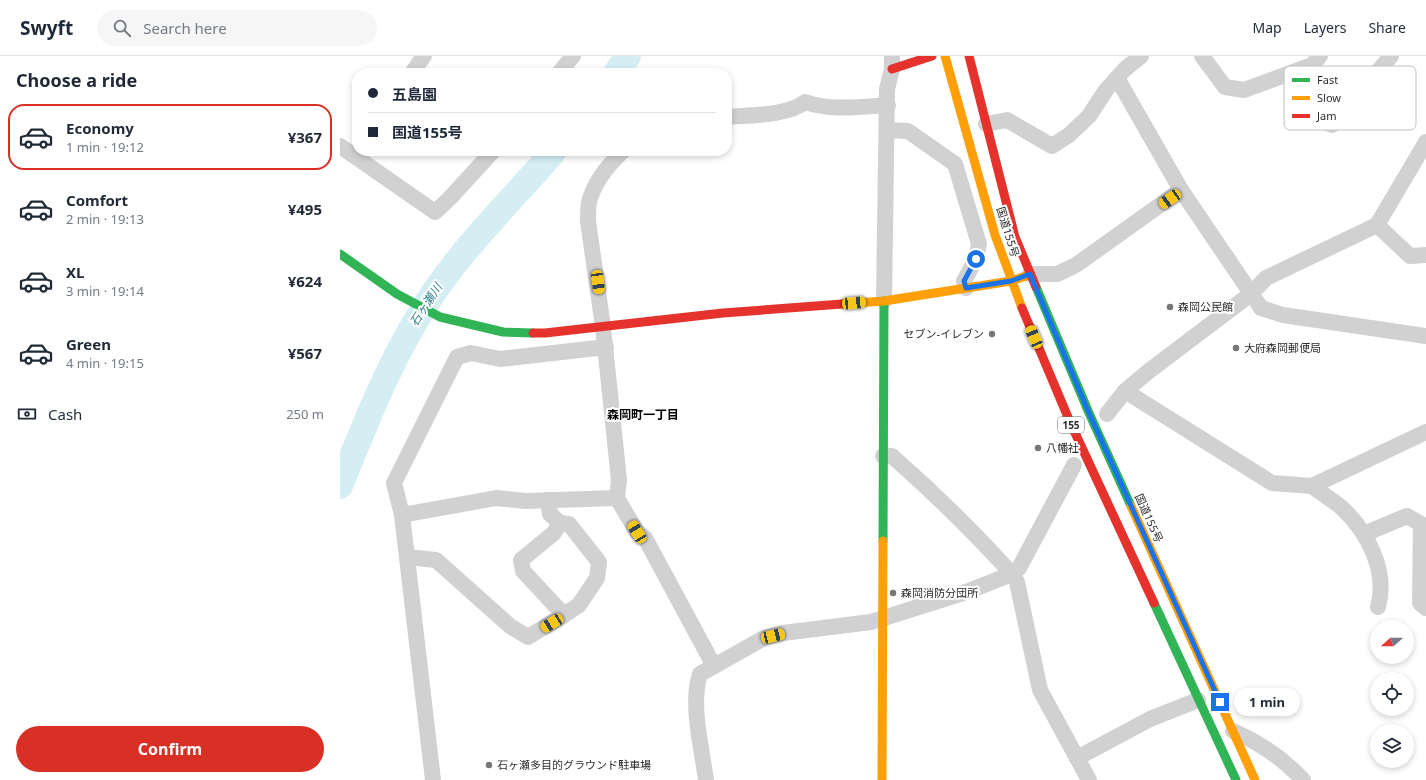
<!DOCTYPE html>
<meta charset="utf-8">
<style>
body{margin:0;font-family:"Noto Sans","Noto Sans JP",sans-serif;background:#f6f6f7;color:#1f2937;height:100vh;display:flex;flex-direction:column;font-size:15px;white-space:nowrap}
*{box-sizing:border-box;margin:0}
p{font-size:13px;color:#747a83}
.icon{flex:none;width:22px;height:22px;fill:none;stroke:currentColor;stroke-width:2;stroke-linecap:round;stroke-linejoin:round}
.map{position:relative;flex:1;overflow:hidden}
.panel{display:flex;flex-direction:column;background:#fff;width:340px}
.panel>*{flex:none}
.banner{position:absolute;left:12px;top:12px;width:380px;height:88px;border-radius:16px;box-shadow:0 2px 6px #0003;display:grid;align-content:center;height:88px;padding:0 16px;background:#fff}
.needle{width:26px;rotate:249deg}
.controls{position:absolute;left:1030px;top:564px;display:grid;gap:8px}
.controls a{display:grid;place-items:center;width:44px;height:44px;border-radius:50%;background:#fff;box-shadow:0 2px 6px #0003;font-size:20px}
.end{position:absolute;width:18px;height:18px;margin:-9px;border:5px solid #1a73e8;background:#fff;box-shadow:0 0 0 2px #fff}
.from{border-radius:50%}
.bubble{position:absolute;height:28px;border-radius:14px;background:#fff;box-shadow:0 2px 6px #0003;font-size:13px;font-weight:700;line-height:28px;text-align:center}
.car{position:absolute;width:12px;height:24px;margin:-12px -6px;border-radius:5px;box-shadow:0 0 3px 1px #0007;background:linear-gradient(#f5c518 24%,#345 0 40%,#f5c518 0 76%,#345 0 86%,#f5c518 0)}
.banner b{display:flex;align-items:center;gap:14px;height:38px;font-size:15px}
.banner b+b{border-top:1px solid #e0e1e3}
.banner i{width:10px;height:10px;background:#1f2937}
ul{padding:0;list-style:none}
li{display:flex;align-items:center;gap:12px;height:66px;margin:0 8px 6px;padding:0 8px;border:2px solid transparent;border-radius:16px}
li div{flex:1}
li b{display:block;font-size:15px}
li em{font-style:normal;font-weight:700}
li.on{border-color:#d93025}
li>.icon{width:36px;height:36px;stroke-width:1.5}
h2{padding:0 16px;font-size:18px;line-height:48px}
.pay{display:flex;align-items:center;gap:10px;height:44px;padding:0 16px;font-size:15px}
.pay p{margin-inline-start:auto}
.button{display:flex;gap:8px;margin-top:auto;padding:8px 16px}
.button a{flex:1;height:46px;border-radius:24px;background:#d93025;color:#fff;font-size:16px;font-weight:700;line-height:46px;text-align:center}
header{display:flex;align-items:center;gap:24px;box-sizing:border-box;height:56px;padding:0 20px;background:#fff;border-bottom:1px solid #e0e1e3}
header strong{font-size:19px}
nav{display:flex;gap:22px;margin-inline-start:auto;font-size:14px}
.search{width:280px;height:36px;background:#f6f6f7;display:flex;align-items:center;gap:10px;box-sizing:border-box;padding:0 14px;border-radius:22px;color:#747a83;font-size:15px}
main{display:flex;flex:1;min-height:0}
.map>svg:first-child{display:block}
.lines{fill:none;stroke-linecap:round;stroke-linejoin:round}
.river{stroke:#d4eef3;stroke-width:26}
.street{stroke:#d1d1d1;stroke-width:16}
.fast{stroke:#30b455;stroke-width:9}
.slow{stroke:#ff9f0a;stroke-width:9}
.jam{stroke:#e5322d;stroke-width:9}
.route{stroke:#1a73e8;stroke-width:5}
.poi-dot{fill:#767676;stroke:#fff;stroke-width:1.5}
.labels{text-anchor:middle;stroke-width:4;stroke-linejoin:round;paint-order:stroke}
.shield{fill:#fff;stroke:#6b6b6b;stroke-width:1}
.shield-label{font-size:10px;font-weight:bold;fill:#2c2c2c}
.street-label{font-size:11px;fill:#2c2c2c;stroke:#fff}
.poi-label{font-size:11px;fill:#2c2c2c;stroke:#fff;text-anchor:start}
.water-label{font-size:12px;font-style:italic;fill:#32818e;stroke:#fff}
.neighbourhood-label{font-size:12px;font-weight:bold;fill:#000;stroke:#fff}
.key{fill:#fff;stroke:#c0c0c0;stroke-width:1}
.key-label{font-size:11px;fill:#2c2c2c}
</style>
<header>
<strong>Swyft</strong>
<div class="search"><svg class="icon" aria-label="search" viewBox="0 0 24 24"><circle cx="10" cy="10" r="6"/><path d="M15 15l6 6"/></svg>Search here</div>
<nav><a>Map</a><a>Layers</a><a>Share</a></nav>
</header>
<main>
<section class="panel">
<h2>Choose a ride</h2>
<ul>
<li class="on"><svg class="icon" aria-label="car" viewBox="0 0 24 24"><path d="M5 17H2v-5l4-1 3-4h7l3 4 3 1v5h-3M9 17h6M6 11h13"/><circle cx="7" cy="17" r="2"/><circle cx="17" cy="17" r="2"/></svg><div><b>Economy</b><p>1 min · 19:12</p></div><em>¥367</em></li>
<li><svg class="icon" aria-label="car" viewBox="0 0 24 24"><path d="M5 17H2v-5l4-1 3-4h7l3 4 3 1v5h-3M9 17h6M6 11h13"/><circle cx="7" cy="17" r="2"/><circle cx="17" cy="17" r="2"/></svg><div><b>Comfort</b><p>2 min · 19:13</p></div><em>¥495</em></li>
<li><svg class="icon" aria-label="car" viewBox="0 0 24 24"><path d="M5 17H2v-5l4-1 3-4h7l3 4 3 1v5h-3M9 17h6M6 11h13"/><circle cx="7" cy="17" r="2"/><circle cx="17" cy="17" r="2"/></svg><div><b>XL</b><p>3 min · 19:14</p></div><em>¥624</em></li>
<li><svg class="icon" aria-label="car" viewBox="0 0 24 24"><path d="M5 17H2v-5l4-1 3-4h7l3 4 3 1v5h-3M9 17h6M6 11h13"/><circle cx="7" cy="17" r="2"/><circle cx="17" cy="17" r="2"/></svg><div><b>Green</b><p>4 min · 19:15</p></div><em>¥567</em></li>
</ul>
<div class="pay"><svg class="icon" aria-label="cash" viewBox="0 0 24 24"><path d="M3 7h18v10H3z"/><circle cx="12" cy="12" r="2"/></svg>Cash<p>250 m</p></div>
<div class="button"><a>Confirm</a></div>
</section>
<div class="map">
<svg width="1086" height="724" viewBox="0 0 1086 724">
<rect width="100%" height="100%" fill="#fff"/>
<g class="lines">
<g class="river">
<polyline points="276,17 288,0"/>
<path d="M0,430C27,363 53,296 94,236C129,185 174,142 214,95"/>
</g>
<g class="street">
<polyline points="862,0 885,31 904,34 972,9 980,0"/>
<polyline points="964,12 979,63 992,69 1051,0"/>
<polyline points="72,17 84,0"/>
<polyline points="219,17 233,0"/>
<polyline points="777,22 841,134"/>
<path d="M387,61C409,59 447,60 465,46C491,55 520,51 548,49"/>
<polyline points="646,68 667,64 712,90 729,79 749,60 766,34 785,13 801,0"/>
<polyline points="547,74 568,75 615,108 639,188 636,203 624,225 626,232"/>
<polyline points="0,90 95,156 110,142 153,95"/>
<path d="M283,95C269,108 254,127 249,146C248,152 248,159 248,165L263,271L279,424L277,442L297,476L305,482L374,610"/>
<polyline points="1037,169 1070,200 1086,199"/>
<polyline points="690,218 717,218 736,209 841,134 921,252 943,259 1086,280"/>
<polyline points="544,245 547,33 552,13 552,0"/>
<polyline points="785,335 932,427 972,430 1086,376"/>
<polyline points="767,358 785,335 809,315 912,237 926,222 1037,169 1086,86"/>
<path d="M543,400H552C594,437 634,476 672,518L679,512L734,409"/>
<path d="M972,430C982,438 993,444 1002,452C1028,476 1048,516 1038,551"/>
<polyline points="62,459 156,442 186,445 277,442"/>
<polyline points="220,467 229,468 259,506 257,522 239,549 224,559"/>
<polyline points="1024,478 1067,460 1081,468 1080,547 1086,552"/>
<polyline points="67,501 96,504 170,570 188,581 224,559 183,515 181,504 214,477 220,467 210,458 208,444"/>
<path d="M893,675C920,687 943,702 963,724"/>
<polyline points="737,702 810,663 858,644"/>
<polyline points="93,724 62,459 54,427 117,301 131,297 160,303 266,291"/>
<path d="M366,724C362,693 350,648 360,618L424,582L443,577L531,566L626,536L672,518L677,526L700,634L749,724"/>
</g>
<g class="fast">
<polyline points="0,198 57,238 100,261 163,276 193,277"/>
<polyline points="696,231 749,357 791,450"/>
<polyline points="543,485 544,245"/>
<polyline points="814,547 896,724"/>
</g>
<g class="slow">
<polyline points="605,0 655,179 682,252"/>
<polyline points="502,248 544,245 671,225 689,219"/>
<polyline points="791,450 915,724"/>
<polyline points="542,724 543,485"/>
</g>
<g class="jam">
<polyline points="629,0 675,181 696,231"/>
<polyline points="552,13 592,0"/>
<polyline points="682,252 730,366 814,547"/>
<polyline points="193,277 205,277 383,257 502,248"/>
</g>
</g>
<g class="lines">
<polyline class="route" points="636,203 624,225 626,232 671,225 690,218 749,357 880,646"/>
</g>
<g class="poi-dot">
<circle cx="830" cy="251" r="4"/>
<circle cx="652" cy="278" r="4"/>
<circle cx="896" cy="292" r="4"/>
<circle cx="698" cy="392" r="4"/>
<circle cx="553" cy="537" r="4"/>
<circle cx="149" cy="709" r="4"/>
</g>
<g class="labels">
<rect class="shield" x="718" y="361" width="26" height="16" rx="3"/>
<g class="shield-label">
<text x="731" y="373">155</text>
</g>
<g class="street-label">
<text transform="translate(668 176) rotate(73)" y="4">国道155号</text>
<text transform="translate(809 462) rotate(66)" y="4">国道155号</text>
</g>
<g class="poi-label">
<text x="838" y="255">森岡公民館</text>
<text x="644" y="282" text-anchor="end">セブン-イレブン</text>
<text x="904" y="296">大府森岡郵便局</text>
<text x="706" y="396">八幡社</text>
<text x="561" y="541">森岡消防分団所</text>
<text x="157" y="713">石ヶ瀬多目的グラウンド駐車場</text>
</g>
<g class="water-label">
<text transform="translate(86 249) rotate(-57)" y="4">石ヶ瀬川</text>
</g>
<g class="neighbourhood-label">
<text x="303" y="363">森岡町一丁目</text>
</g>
</g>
<rect x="944" y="10" width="132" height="64" rx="6" class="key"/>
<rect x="952" y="22" width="18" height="4" fill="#30b455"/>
<rect x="952" y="40" width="18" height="4" fill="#ff9f0a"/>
<rect x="952" y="58" width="18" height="4" fill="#e5322d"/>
<g class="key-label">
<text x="977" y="28">Fast</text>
<text x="977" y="46">Slow</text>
<text x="977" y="64">Jam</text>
</g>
</svg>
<div class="controls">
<a><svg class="needle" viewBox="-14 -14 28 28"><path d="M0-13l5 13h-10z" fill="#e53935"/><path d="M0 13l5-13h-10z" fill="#747a83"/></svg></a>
<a><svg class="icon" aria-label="locate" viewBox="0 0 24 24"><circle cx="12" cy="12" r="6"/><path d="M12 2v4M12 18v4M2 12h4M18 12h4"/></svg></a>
<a><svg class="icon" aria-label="layers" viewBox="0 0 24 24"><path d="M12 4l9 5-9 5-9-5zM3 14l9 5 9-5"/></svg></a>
</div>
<i class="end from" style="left:636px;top:203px"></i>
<i class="end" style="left:880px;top:646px"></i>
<div class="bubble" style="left:894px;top:632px;width:66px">1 min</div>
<i class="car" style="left:830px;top:143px;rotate:235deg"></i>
<i class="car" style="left:258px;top:226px;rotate:172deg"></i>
<i class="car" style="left:514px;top:247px;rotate:85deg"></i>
<i class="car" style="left:694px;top:281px;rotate:337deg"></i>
<i class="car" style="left:297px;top:476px;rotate:329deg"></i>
<i class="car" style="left:212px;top:567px;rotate:239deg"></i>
<i class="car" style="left:433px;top:580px;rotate:77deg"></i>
<div class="banner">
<b><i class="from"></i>五島園</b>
<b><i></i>国道155号</b>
</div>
</div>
</main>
